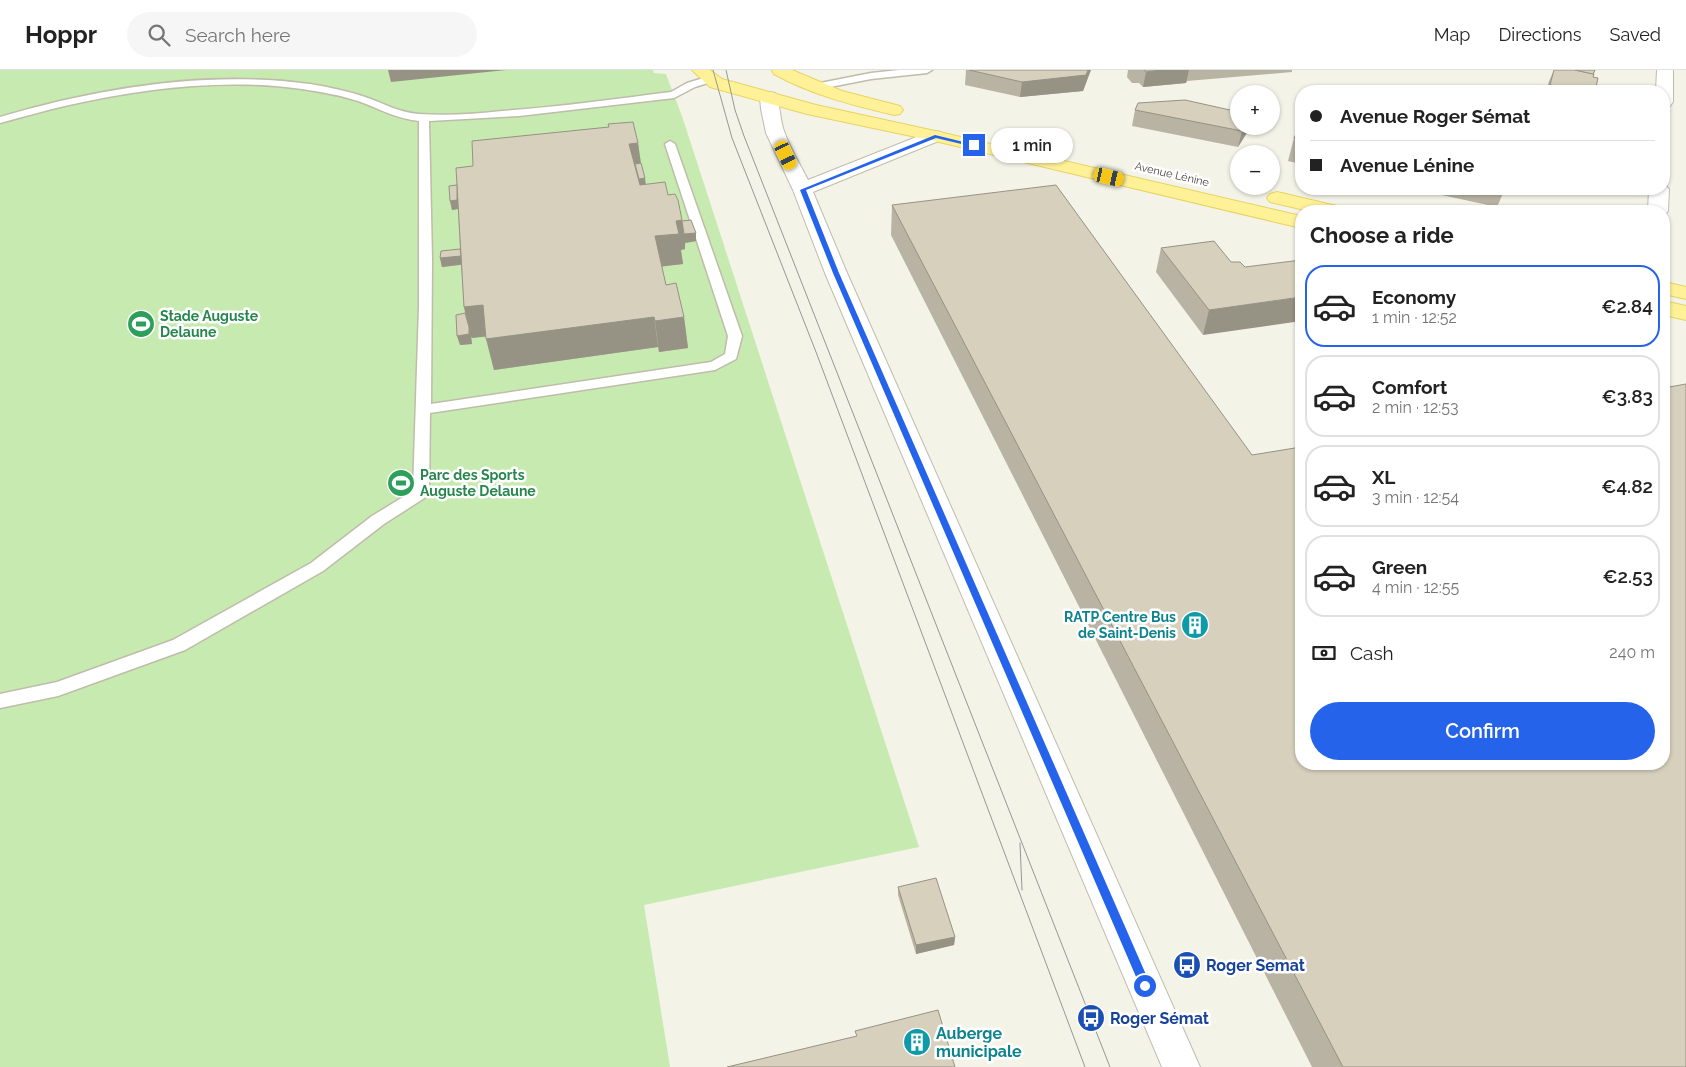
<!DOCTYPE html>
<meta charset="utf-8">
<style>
body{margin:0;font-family:Raleway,sans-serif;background:#f6f6f6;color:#222;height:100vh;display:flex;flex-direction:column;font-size:19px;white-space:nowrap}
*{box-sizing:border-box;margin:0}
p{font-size:16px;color:#767676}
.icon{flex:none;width:28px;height:28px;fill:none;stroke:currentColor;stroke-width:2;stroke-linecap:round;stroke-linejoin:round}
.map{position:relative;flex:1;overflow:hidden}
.sheet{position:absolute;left:1295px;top:135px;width:375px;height:565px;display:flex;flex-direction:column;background:#fff;border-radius:20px;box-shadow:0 1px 4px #0004}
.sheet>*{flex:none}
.guide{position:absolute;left:1295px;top:15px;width:375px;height:110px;border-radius:20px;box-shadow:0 1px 4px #0004;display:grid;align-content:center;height:110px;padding:0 15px;background:#fff}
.buttons{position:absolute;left:1230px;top:15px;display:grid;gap:10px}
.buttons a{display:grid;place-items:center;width:50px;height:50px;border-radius:50%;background:#fff;box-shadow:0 1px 4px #0004;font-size:25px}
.end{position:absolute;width:22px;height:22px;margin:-11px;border:6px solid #2563eb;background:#fff;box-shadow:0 0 0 2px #fff}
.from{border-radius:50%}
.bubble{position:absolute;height:35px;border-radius:18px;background:#fff;box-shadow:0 1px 4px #0004;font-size:16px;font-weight:600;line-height:35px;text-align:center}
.car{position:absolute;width:15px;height:30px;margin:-15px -8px;border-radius:6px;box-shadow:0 0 4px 1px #0007;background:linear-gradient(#f5c518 24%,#345 0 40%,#f5c518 0 76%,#345 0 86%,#f5c518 0)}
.guide b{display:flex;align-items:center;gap:18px;height:48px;font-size:19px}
.guide b+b{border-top:1px solid #e0e0e0}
.guide i{width:12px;height:12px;background:#222}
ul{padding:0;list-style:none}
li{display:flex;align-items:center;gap:15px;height:82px;margin:0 10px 8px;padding:0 5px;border:2px solid #e0e0e0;border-radius:20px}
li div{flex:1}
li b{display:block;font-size:19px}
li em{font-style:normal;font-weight:600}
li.current{border-color:#2563eb}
li>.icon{width:45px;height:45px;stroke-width:1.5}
h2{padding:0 15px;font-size:22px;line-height:60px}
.pay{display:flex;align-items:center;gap:12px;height:55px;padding:0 15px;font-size:19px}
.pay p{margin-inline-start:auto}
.button{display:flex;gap:10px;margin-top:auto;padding:10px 15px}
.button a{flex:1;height:58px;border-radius:30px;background:#2563eb;color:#fff;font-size:20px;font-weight:600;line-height:58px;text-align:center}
header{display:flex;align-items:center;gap:30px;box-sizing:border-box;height:70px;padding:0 25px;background:#fff;border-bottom:1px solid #e0e0e0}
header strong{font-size:24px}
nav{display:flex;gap:28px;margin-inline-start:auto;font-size:18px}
.search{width:350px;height:45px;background:#f6f6f6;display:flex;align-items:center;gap:12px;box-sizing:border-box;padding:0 18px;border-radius:28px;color:#767676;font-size:19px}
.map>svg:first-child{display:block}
.green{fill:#c7eab0}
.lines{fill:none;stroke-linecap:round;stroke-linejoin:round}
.service-casing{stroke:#c0bcaa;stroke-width:3}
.minor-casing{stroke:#c0bcaa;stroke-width:2}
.tertiary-casing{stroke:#c0bcaa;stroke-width:2}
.primary-casing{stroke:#e8d363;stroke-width:2}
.service{fill:#fff;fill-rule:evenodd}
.minor{fill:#fff;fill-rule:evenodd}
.tertiary{fill:#fff;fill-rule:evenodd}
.primary{fill:#fff197;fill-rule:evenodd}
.tram{stroke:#979797;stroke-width:1}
.wall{fill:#b9b3a3}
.shaded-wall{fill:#969284}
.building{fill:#d7d0bd;stroke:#969284}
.route{fill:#2563eb}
.labels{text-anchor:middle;stroke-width:5;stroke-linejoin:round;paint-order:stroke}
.far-street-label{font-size:11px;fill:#484436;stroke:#fff}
.leisure-label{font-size:14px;font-weight:bold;fill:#27864d;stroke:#fff;text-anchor:start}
.culture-label{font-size:14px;font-weight:bold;fill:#0d838f;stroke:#fff;text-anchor:end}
.near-transit-label{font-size:16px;font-weight:bold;fill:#164399;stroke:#fff;text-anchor:start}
.near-culture-label{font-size:16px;font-weight:bold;fill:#0d838f;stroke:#fff;text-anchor:start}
</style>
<header>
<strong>Hoppr</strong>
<div class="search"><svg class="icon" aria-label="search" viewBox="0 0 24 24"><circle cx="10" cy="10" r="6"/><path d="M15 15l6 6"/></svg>Search here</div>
<nav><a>Map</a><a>Directions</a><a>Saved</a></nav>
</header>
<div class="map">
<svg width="1686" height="997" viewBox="0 0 1686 997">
<rect width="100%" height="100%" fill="#f4f3e8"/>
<polygon class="green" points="0,0 653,0 654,3 666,4 683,49 919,777 644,835 670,997 0,997"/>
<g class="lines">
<g class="service-casing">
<g id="service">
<polygon points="899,0 932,0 927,3 871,9 815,20 810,17 815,14 871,3"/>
<path d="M710,6L714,7V11L695,17L674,28L519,46L429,51L432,189L431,334L711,292L725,284L728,266L665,74L670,71L675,74L742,266L736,289L715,300L430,343L429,423L426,427L384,454L323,501L185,580L58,626L0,638V624L57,612L173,570L311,493L372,446L413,421L419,236V51C397,49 378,38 358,31C340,25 321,22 302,19C226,8 144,18 69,35C46,40 23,47 0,53V47C98,18 208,0 310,14C329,17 347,21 365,27C383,33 400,43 419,44C447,46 475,44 502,41C559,37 615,29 671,22L687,13Z"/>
</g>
</g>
<g class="minor-casing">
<g id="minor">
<polygon points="1657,0 1673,0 1673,32 1670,36 1664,37 1664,21 1656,21"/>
<polygon points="1664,114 1669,119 1668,141 1664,146 1664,141 1648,141 1649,119 1664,119"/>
</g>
</g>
<g class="tertiary-casing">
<path id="tertiary" d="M769,22L775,23C780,31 780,51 784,61C790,78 800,94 808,110L929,62L935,61L941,62L944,66L941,70L813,122L847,203L1200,997H1162L825,203L793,120L766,63L761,39L760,27L763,23Z"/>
</g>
<g class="primary-casing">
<g id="primary">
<polygon points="692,0 710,0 722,9 816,35 935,61 1301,146 1301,158 935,71 807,44 710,17"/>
<path d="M772,0H792L842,21L900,36L903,40L900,44L894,45C852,35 812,25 774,4Z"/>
<polygon points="1277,122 1341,137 1344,141 1309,141 1270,132 1267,128 1270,124"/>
<polygon points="1664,212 1686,217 1686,229 1664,224"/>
<polygon points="1664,231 1686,236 1686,250 1664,245"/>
</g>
</g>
<use href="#service" class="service"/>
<use href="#minor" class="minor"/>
<use href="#tertiary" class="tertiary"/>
<use href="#primary" class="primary"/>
<g class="tram">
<polyline points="713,0 732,68 816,282 1085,997"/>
<polyline points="726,0 735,40 744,66 1110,997"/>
<polyline points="1020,773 1022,820"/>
</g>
</g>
<g class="wall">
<polygon points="966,0 1091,0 1083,21 1020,27 965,15"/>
<polygon points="1128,0 1292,0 1292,2 1187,11 1186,13 1143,17 1139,13 1132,13 1127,7"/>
<polygon points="1554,0 1595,0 1593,7 1595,21 1546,21 1549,11"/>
<polygon points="1135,40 1239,56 1249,56 1248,61 1238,77 1132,56"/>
<polygon points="1301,54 1301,94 1288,91 1294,68"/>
<polygon points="638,73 641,93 646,115 668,125 682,151 696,171 685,173 685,179 681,180 683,194 662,196 666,215 684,247 688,278 659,282 658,277 494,300 486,266 472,268 471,266 472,274 460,275 465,243 464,237 461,195 442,197 440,188 460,179 458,139 452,140 450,131 457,115"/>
<polygon points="1414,119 1505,119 1497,137"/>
<polygon points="892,135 1252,385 1686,997 1312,997 891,165"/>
<polygon points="1161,178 1231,192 1203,265 1156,202"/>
<polygon points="898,817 955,867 954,875 916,884 898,825"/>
</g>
<g class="shaded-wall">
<polygon points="388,0 506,0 391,12"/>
<polygon points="1088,0 1091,0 1090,2 1083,21 1020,27 1022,12"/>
<polygon points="1161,0 1189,0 1186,13 1143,17 1146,2"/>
<polygon points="1245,56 1249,56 1248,61 1238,77 1242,61"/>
<polygon points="638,73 642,102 634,103 629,74"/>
<polygon points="645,108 646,117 637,118 636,110"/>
<polygon points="462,123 463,138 452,140 450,131"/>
<polygon points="682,150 684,164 696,163 696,171 685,173 685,179 681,180 683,194 658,197 655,166 676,151"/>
<polygon points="464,185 466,194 442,197 440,188"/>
<polygon points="1301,227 1301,251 1203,265 1209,240"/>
<polygon points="483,235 490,266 472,268 471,266 472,274 460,275 457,266 469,257 464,237"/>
<polygon points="654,247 658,277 494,300 486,269"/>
<polygon points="684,247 688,278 659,282 655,251"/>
<polygon points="955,867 954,875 916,884 916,875"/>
</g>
<g class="building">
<polygon points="969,0 1088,0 1086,5 1022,12"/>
<polygon points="1144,0 1161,0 1146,2"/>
<polygon points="1554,0 1575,0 1594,4 1593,7 1598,8 1595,21 1583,21 1550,15"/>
<polygon points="1575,0 1595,0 1593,4"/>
<polygon points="1185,30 1239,42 1239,56 1245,56 1242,61 1135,40 1138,33"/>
<polygon points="633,52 638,73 629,74 640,115 665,112 668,125 675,124 678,130 682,150 676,151 679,164 655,166 666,215 676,213 684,247 655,251 654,247 486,269 483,235 464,237 456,98 473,96 472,71 609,57 608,54"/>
<polygon points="1301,54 1301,69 1294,68"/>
<polygon points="641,93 645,108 639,109 635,94"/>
<polygon points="457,115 457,130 450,131 449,116"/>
<polygon points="1056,115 1252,385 1301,377 1301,694 1664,694 1664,318 1686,314 1686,997 1343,997 892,135"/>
<polygon points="1458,119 1471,119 1470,122"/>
<polygon points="691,150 696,163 684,164 682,151"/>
<polygon points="1214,171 1231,192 1240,192 1245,197 1301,190 1301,227 1209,240 1161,178"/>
<polygon points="460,179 461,186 440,188 441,181"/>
<polygon points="465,243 469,257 469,264 457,266 456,245"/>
<polygon points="936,808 955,867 916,875 898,817"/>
<polygon points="938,940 955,997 727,997 857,966 855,961"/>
</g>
<polygon class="route" points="935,65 976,75 974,77 936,68 806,120 839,203 1151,916 1149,919 1145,921 1141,919 1140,916 833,203 800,120"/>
<defs>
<g id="stadium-disc" transform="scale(1.4375)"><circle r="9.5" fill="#2e9e5b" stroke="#fff"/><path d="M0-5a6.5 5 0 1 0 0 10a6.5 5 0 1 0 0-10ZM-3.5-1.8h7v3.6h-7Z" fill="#fff"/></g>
<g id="building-disc" transform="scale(1.4375)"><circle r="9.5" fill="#0f9aa8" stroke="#fff"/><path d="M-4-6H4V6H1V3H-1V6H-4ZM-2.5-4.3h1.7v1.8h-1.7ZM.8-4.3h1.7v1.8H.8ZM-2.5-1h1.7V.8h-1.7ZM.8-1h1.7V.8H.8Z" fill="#fff"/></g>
<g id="bus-disc" transform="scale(1.4375)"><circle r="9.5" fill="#1a4fb4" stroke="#fff"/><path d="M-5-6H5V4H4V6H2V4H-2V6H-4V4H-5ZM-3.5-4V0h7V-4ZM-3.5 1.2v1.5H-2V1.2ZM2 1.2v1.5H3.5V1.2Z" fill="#fff"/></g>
</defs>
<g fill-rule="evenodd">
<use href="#stadium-disc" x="141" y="254"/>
<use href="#stadium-disc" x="401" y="413"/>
<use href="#building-disc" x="1195" y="555"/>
<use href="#bus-disc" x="1187" y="895"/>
<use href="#bus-disc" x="1091" y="948"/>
<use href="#building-disc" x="917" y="972"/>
</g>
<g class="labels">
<g class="far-street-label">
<text transform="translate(1172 104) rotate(13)" y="4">Avenue Lénine</text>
</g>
<g class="leisure-label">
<text x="160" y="251">Stade Auguste<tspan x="160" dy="16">Delaune</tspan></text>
<text x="420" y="410">Parc des Sports<tspan x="420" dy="16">Auguste Delaune</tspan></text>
</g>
<g class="culture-label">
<text x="1176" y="552">RATP Centre Bus<tspan x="1176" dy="16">de Saint-Denis</tspan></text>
</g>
<g class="near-transit-label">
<text x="1206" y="901">Roger Semat</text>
<text x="1110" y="954">Roger Sémat</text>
</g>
<g class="near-culture-label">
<text x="936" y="969">Auberge<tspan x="936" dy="18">municipale</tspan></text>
</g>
</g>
</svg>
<div class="buttons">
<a>+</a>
<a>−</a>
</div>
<i class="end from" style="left:1145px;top:916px"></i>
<i class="end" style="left:974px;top:75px"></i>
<div class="bubble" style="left:991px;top:58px;width:82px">1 min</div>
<i class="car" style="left:786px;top:85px;rotate:155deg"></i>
<i class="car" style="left:1109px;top:107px;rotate:103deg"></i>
<div class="guide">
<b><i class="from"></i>Avenue Roger Sémat</b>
<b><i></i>Avenue Lénine</b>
</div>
<section class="sheet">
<h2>Choose a ride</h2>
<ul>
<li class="current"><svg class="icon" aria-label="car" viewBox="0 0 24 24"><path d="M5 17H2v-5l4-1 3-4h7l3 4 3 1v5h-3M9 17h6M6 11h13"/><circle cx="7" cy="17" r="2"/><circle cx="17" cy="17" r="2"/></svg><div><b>Economy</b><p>1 min · 12:52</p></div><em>€2.84</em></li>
<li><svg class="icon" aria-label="car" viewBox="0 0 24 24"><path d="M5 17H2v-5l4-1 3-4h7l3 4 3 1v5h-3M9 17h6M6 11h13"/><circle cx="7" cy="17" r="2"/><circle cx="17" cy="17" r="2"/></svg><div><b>Comfort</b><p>2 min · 12:53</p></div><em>€3.83</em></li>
<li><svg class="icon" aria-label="car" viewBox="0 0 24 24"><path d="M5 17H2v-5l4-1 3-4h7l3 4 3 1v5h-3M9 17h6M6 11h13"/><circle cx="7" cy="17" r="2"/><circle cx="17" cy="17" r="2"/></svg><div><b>XL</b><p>3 min · 12:54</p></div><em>€4.82</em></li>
<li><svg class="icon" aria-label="car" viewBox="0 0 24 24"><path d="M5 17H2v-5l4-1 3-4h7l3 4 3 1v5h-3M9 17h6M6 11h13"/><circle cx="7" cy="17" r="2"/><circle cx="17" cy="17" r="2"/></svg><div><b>Green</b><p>4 min · 12:55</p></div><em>€2.53</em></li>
</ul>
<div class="pay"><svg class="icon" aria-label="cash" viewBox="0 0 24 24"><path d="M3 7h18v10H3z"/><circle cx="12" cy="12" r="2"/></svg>Cash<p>240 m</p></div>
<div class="button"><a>Confirm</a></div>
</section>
</div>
